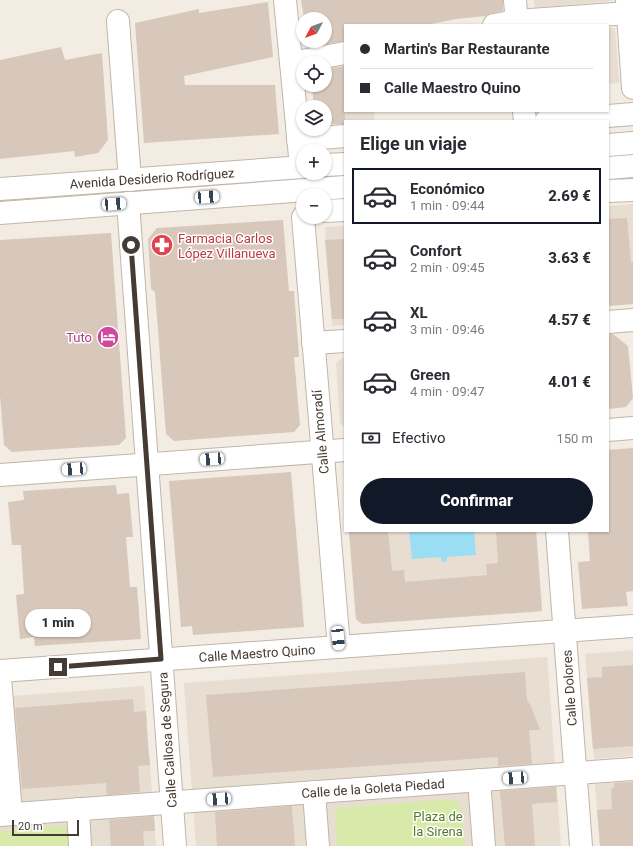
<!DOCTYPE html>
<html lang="es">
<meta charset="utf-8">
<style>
body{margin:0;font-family:Roboto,sans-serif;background:#f2f2f3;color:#2b2b33;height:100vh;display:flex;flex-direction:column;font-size:15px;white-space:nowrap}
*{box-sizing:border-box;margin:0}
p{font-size:13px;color:#7c7c81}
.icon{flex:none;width:22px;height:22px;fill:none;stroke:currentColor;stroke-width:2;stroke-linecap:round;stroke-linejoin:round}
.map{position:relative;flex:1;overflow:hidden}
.sheet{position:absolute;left:344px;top:120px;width:265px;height:412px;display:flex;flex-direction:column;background:#fff;border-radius:0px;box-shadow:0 1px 3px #0004}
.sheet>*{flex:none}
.guide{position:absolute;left:344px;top:24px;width:265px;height:88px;border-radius:0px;box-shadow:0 1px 3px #0004;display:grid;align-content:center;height:88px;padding:0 16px;background:#fff}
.needle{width:26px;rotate:229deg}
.tools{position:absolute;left:296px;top:12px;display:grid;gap:8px}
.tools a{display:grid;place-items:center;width:36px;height:36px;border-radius:50%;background:#fff;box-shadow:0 1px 3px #0004;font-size:20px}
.scale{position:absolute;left:12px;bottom:10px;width:67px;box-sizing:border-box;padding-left:4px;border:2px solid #453b33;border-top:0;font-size:11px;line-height:14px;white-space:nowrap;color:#453b33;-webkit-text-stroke:3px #fff;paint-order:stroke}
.end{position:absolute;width:18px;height:18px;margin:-9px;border:5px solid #453b33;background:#fff;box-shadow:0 0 0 2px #fff}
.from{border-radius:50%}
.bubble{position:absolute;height:28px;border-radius:14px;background:#fff;box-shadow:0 1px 3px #0004;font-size:13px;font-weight:800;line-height:28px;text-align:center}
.car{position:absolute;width:12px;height:24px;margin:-12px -6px;border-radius:5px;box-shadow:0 0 3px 1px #0007;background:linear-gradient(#fff 24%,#345 0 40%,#fff 0 76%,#345 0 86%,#fff 0)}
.guide b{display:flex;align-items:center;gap:14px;height:38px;font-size:15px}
.guide b+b{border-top:1px solid #e1e1e2}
.guide i{width:10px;height:10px;background:#2b2b33}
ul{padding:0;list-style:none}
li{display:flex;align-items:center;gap:12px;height:56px;margin:0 8px 6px;padding:0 8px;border:2px solid transparent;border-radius:0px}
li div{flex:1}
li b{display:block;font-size:15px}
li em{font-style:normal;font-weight:800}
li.current{border-color:#111827}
li>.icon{width:36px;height:36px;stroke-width:1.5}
h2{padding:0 16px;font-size:18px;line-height:48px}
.pay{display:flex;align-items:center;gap:10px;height:44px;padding:0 16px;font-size:15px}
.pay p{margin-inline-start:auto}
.button{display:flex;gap:8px;margin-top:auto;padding:8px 16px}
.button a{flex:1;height:46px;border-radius:24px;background:#111827;color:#fff;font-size:16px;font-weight:800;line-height:46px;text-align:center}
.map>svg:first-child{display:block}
.residential{fill:#e7ddd1}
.green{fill:#d8eaa9}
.water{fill:#9bdef4}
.building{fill:#d8c8bb}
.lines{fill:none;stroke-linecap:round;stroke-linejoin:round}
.minor-casing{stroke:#c2b5a9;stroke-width:24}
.minor{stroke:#fff;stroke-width:22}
.route{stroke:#453b33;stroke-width:5}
.labels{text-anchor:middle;stroke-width:3;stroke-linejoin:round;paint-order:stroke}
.street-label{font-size:13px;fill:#453b33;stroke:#fff}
.health-label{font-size:13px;fill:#be3a42;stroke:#fff;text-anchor:start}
.hotel-label{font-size:13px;fill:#b23c85;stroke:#fff;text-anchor:end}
.park-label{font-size:13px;fill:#527a23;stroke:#fff}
</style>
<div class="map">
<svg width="633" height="846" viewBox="0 0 633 846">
<rect width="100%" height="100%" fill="#f3ece3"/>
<g class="residential">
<polygon points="534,0 613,0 613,1 535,8"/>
<polygon points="608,28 615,28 619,83 608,84"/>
<polygon points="345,67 345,111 374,111 375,121 345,121 345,124 325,124 325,107 314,107 312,85 325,85 325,69"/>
<polygon points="633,204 633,304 608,306 608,206"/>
<polygon points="345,226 345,325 332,326 325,227"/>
<polygon points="342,358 345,358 345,428 340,423 336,363"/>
<polygon points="349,531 536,531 542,607 537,612 362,624 356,619"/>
<polygon points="633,650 633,756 594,759 585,654"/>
<polygon points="547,657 561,846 196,846 184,683"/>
<polygon points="144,686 156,846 0,846 0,697"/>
<polygon points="633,781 633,846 600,846 595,784"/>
</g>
<g class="green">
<path d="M451,799C457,800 459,802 461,807L465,846H337L335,812L337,808Z"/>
<polygon points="64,826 68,828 70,846 0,846 0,831"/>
</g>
<polygon class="water" points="409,531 474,531 476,555 447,557 447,561 442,562 441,557 412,559"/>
<g class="building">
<polygon points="301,0 503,0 503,11 492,13 485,16 456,19 426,25 345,25 345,41 309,47 308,41 325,41 325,19 304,19"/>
<polygon points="268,2 273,57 184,76 185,85 275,85 279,134 144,143 135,23 199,9 199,13"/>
<polygon points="61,47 65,60 102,53 108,140 98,153 75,157 74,151 0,159 0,60"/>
<polygon points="345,66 345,124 325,124 325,107 314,107 312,85 325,85 325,69"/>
<polygon points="627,218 631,262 633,262 633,304 608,306 608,219"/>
<polygon points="283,220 289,291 294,291 299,357 294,357 300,425 294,432 174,441 166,434 155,292 151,289 148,239 157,228"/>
<polygon points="111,233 126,438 119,445 12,452 4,445 0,396 0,240"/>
<polygon points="345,239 345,319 332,319 325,240"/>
<polygon points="608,334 613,334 628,346 633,398 626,407 608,409"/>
<polygon points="633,448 633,591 626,592 628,606 582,609 578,562 590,561 588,531 608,531 608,450"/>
<polygon points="291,472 304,627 193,635 192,626 181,627 169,481"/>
<polygon points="116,485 117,494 129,493 133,537 126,537 130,587 137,587 141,639 35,646 34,637 20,639 16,595 24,594 21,545 12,545 8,502 24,500 23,491"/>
<polygon points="349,531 388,531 392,571 404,570 405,582 487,575 486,564 498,563 496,531 536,531 542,611 362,624 356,619"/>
<polygon points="633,665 633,746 593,749 587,678 602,677 602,667"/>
<polygon points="525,672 527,701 530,704 540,730 529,730 532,764 498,766 498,757 213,777 206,695"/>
<polygon points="133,699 134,712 146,711 148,746 150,765 138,766 140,792 107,795 106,783 22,789 15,708"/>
<polygon points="633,782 633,846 600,846 597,810 612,809 611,789 614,788 614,783"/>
<polygon points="556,787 557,802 532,804 535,846 505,846 500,791"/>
<polygon points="292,806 295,846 217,846 215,812"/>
<polygon points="154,816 155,831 143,831 144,846 111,846 109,820"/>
</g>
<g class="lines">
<g class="minor-casing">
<g id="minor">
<polyline points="285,0 301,167"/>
<polyline points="515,0 517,25"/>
<polyline points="627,0 633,88"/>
<polyline points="118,21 130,180"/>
<polyline points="494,25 517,21 628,13"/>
<polyline points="291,63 345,53"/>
<polyline points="524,111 525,121"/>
<polyline points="546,121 633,114"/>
<polyline points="298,140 345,136"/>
<polyline points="608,145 633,143"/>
<polyline points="325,165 345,164"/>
<polyline points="608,168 633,166"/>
<polyline points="0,189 303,167"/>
<polyline points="608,191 633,190"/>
<polyline points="128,203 175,846"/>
<polyline points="325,211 345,210"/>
<polyline points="0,213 345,187"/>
<polyline points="303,217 339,647"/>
<polyline points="608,322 633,320"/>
<polyline points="313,343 345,341"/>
<polyline points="608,430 633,428"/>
<polyline points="0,475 345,450"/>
<polyline points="557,531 581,846"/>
<polyline points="0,671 633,626"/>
<polyline points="0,678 11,814"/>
<polyline points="479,780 484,846"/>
<polyline points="314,792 318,846"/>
<polyline points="78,809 80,846"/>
<polyline points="0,815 633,769"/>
</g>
</g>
<use href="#minor" class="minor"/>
</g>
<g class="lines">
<polyline class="route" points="58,667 161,659 131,245"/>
</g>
<defs>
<g id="pharmacy-disc" transform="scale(1.15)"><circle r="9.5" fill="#e0444e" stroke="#fff"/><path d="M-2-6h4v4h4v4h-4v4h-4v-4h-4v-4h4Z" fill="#fff"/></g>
<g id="hotel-disc" transform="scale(1.15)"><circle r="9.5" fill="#d1479c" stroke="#fff"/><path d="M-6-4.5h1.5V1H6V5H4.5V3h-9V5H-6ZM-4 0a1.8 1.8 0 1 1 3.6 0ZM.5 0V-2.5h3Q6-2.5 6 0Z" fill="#fff"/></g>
</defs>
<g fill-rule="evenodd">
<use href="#pharmacy-disc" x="162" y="245"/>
<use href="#hotel-disc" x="108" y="337"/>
</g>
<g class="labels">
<g class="street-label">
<text transform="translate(152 178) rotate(-4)" y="5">Avenida Desiderio Rodríguez</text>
<text transform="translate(320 432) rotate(-95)" y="5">Calle Almoradí</text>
<text transform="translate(257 653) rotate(-4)" y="5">Calle Maestro Quino</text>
<text transform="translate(569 688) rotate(-94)" y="5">Calle Dolores</text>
<text transform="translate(167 740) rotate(-94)" y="5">Calle Callosa de Segura</text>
<text transform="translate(373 788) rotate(-4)" y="5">Calle de la Goleta Piedad</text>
</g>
<g class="health-label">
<text x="178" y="243">Farmacia Carlos<tspan x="178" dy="15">López Villanueva</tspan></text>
</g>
<g class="hotel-label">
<text x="92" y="342">Tuto</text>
</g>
<g class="park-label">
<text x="438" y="821">Plaza de<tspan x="438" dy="15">la Sirena</tspan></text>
</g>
</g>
</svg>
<div class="tools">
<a><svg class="needle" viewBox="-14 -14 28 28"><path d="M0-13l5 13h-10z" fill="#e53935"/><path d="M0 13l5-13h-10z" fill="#7c7c81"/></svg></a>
<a><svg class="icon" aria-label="locate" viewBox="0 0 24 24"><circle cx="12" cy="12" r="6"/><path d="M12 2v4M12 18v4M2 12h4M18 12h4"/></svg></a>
<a><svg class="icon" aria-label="layers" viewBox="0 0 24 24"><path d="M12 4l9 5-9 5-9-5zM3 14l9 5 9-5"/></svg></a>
<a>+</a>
<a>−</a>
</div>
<div class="scale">20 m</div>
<i class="end from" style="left:131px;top:245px"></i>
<i class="end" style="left:58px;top:667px"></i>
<div class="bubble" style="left:25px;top:609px;width:66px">1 min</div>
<i class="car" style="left:207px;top:197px;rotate:86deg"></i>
<i class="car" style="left:114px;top:204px;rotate:86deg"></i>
<i class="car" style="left:212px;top:459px;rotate:266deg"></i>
<i class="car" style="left:74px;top:469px;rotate:266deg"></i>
<i class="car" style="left:338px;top:638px;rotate:174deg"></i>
<i class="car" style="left:515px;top:778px;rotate:266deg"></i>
<i class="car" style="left:219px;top:799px;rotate:266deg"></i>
<div class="guide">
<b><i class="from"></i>Martin's Bar Restaurante</b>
<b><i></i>Calle Maestro Quino</b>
</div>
<section class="sheet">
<h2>Elige un viaje</h2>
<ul>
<li class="current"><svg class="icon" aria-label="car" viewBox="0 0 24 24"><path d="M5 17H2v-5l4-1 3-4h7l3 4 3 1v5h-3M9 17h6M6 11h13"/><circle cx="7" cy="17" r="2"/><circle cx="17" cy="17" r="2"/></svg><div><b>Económico</b><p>1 min · 09:44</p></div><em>2.69 €</em></li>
<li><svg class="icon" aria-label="car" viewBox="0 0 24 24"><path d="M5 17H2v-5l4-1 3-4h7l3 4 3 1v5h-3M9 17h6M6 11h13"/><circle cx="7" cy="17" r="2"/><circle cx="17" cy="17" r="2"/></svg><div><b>Confort</b><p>2 min · 09:45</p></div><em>3.63 €</em></li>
<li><svg class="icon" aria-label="car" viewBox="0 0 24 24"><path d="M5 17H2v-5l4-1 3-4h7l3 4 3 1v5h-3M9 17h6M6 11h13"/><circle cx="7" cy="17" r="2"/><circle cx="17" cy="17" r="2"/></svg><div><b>XL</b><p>3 min · 09:46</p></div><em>4.57 €</em></li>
<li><svg class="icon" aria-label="car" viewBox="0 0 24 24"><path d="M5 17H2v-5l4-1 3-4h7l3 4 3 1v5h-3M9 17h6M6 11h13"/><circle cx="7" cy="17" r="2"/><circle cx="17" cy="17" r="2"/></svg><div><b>Green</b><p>4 min · 09:47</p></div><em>4.01 €</em></li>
</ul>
<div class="pay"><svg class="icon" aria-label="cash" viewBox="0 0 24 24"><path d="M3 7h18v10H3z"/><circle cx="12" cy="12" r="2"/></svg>Efectivo<p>150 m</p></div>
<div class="button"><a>Confirmar</a></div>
</section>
</div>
